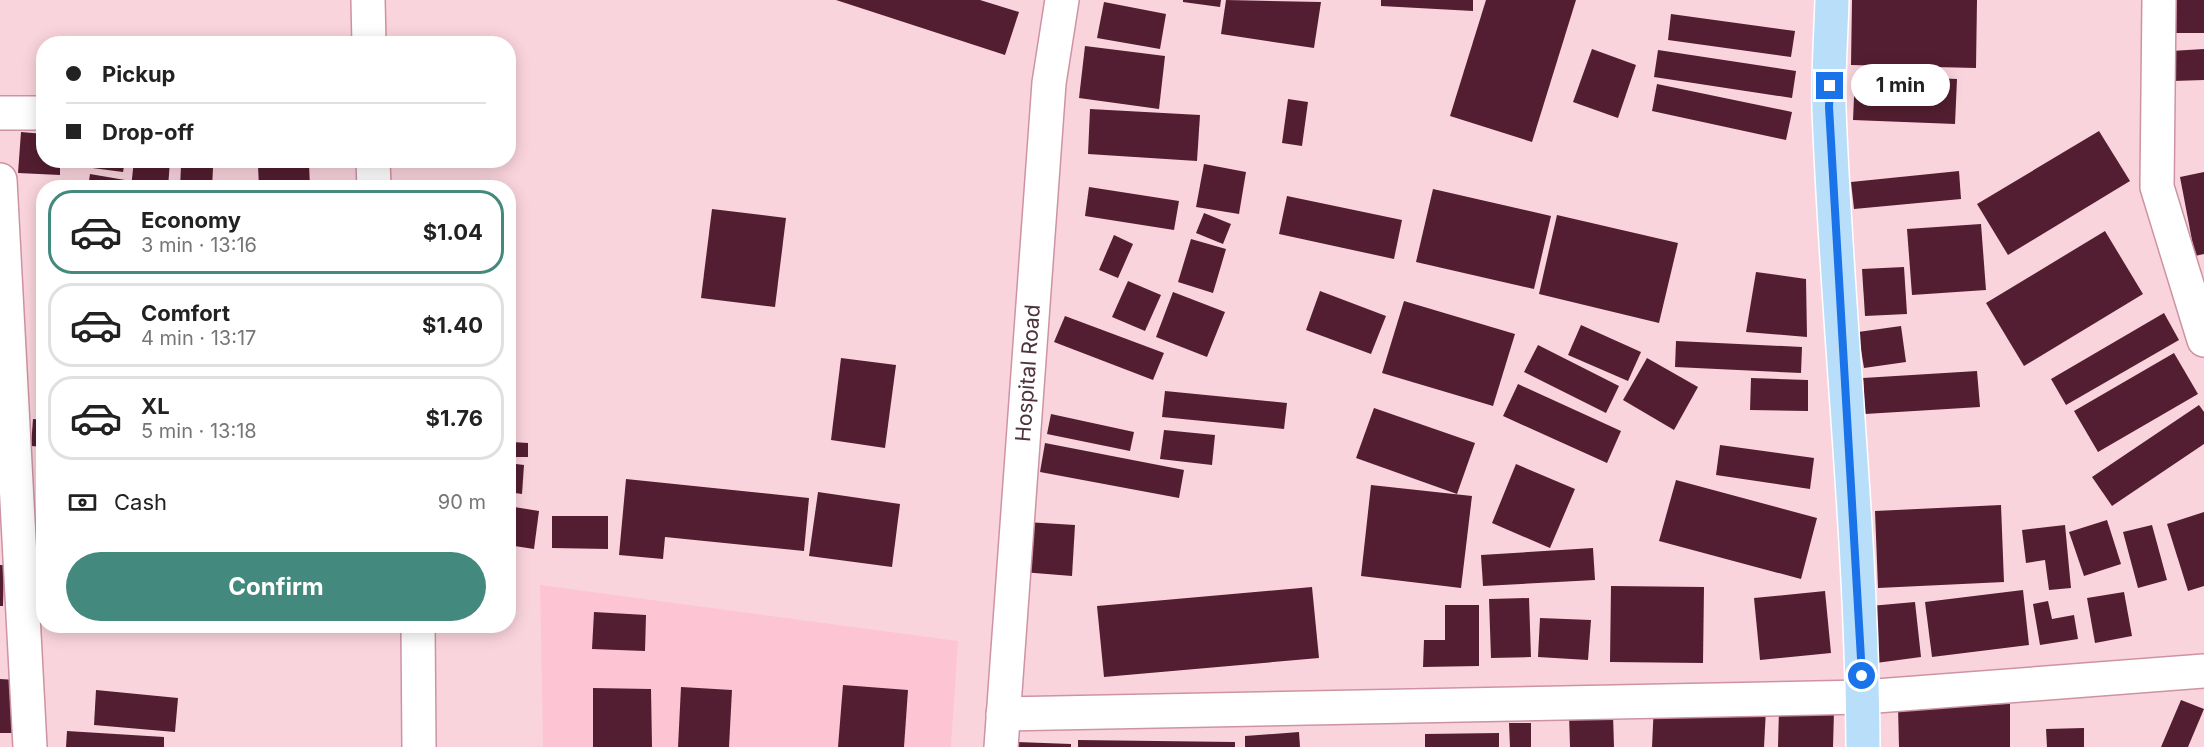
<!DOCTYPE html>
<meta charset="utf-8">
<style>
body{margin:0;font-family:Inter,sans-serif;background:#f6f6f6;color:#222;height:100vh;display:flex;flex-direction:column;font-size:22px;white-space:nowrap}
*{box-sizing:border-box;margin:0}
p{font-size:20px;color:#767676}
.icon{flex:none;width:33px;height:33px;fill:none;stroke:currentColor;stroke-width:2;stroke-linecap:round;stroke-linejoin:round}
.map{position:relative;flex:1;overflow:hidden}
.side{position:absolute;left:36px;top:180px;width:480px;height:453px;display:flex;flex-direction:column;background:#fff;border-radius:24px;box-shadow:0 3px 15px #0003}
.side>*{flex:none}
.banner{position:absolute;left:36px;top:36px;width:480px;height:132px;border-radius:24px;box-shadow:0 3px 15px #0003;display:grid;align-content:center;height:132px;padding:0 30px;background:#fff}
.end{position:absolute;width:27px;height:27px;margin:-14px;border:8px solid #1a73e8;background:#fff;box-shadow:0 0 0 3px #fff}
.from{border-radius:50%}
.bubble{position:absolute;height:42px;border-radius:21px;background:#fff;box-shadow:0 3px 15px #0003;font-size:20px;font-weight:700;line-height:42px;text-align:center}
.banner b{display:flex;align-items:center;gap:21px;height:57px;font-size:22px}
.banner b+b{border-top:2px solid #e0e0e0}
.banner i{width:15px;height:15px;background:#222}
ul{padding:10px 0 0;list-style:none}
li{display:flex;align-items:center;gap:18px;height:84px;margin:0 12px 9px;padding:0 18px;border:3px solid #e0e0e0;border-radius:24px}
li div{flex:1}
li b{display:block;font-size:22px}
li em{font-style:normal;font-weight:700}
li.active{border-color:#44897d}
li>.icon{width:54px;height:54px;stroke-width:1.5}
.pay{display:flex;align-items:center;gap:15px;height:66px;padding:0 30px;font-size:22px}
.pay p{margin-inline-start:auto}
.cta{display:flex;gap:12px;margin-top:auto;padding:12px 30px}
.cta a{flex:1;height:69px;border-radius:36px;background:#44897d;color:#fff;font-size:24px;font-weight:700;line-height:69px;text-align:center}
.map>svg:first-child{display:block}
.built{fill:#fdc5d3}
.building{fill:#531e31}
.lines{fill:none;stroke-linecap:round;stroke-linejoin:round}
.minor-casing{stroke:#ce93a3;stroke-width:36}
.primary-casing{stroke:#fff;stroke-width:36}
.minor{stroke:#fff;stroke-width:33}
.primary{stroke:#b9defa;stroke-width:33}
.route{stroke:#1a73e8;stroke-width:8}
.labels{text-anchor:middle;stroke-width:6;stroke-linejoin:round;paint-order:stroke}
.street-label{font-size:21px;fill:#4c343a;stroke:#fad4dd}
</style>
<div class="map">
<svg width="2204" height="747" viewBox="0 0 2204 747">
<rect width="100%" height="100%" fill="#fad4dd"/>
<polygon class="built" points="540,585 958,641 951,747 543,747"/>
<g class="building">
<polygon points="836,0 980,0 1019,12 1005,55"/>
<polygon points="1183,0 1221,0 1220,7 1183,2"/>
<polygon points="1226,0 1321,2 1314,48 1221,34"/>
<polygon points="1381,0 1473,0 1473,11 1381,6"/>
<polygon points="1486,0 1576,0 1532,142 1450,116"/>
<polygon points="1852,0 1977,0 1976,68 1851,65"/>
<rect x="2173" y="0" width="31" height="33"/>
<polygon points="1104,2 1166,14 1160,49 1097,38"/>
<polygon points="1671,14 1795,31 1791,57 1668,40"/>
<polygon points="1085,46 1165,56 1159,109 1079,98"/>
<polygon points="1592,49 1636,65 1618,118 1573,102"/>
<polygon points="2204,49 2204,80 2173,81 2171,51"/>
<polygon points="1658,50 1796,71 1792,98 1654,77"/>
<polygon points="1855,75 1957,79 1955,124 1853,120"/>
<polygon points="1657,84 1792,112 1786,140 1652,111"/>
<polygon points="1288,99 1308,102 1302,146 1282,143"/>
<polygon points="1090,109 1200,115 1197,161 1088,154"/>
<polygon points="2099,131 2130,181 2008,255 1977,204"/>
<polygon points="21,132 44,134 44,160 60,160 60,175 18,173"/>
<polygon points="78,160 125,160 123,172 77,166"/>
<polygon points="134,160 170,160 168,188 131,188"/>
<polygon points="309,163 310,188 259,188 258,165"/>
<polygon points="1204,164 1246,172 1239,214 1196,207"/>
<polygon points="181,166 213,168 212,188 180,188"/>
<polygon points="1959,171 1961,199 1854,209 1851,182"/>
<polygon points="2204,172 2204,254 2195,256 2180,177"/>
<polygon points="90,174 125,180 124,188 88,188"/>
<polygon points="1089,187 1179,201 1174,230 1085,216"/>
<polygon points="1433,189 1551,216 1534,289 1416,262"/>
<polygon points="1287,196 1402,220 1394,259 1279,234"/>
<polygon points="712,209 786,218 775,307 701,298"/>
<polygon points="1204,213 1231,224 1223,244 1196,233"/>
<polygon points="1557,215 1678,243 1659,323 1539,294"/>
<polygon points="1981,224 1986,290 1912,295 1907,229"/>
<polygon points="2105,231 2143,294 2024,366 1986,303"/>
<polygon points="1114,235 1133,244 1118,278 1099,270"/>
<polygon points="1191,239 1226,249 1213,293 1178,282"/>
<polygon points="1904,267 1907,314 1865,316 1862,269"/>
<polygon points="1756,272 1806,279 1807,337 1746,332"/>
<polygon points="1128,281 1161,295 1145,331 1112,317"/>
<polygon points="1320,291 1386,316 1371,354 1306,330"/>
<polygon points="1173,292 1225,312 1207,357 1156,337"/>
<polygon points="1404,301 1515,334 1493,406 1382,373"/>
<polygon points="2164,313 2179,340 2066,405 2051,379"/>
<polygon points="1065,316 1164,353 1153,380 1054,342"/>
<polygon points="1581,325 1641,352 1628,381 1568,355"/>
<polygon points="1901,326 1906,362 1864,368 1858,332"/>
<polygon points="1676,341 1802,347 1801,373 1675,367"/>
<polygon points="1538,345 1619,386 1606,413 1524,372"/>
<polygon points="2174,353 2198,394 2098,452 2074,411"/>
<polygon points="841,358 896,365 885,448 831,440"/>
<polygon points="1647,358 1698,387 1674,430 1623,400"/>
<polygon points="1977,371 1980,407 1865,414 1863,378"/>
<polygon points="1751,378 1808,380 1808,411 1750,410"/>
<polygon points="1518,384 1621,431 1607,463 1503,416"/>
<polygon points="1165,391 1287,403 1284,429 1162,417"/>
<polygon points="2199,405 2204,412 2204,444 2112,506 2092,477"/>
<polygon points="1374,408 1475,443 1457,494 1356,458"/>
<polygon points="1051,414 1134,432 1130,451 1047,434"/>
<polygon points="33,419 44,420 44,447 31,446"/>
<polygon points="1164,430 1215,435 1212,465 1160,459"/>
<polygon points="512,442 528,443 528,457 512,457"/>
<polygon points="1045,443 1184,470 1179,498 1040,472"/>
<polygon points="1720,445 1814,458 1810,489 1716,475"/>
<polygon points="40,462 44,462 44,493 42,494"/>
<polygon points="508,463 524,465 522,494 508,492"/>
<polygon points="1516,464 1575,489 1550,548 1492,523"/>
<polygon points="626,479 809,498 804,551 665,537 663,559 619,555"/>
<polygon points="1676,480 1817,518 1801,579 1659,541"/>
<polygon points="1371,485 1472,496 1461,588 1361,576"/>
<polygon points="818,492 900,504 892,567 809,556"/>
<polygon points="2001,505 2004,582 1878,588 1875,511"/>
<polygon points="508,506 539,511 534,549 508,545"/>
<polygon points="2204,512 2204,586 2188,591 2167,524"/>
<polygon points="552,516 608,516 608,549 552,548"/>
<polygon points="2107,520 2121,564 2084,576 2069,532"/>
<polygon points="1026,522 1075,525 1072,576 1022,572"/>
<polygon points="2065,525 2071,588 2049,590 2045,560 2026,563 2022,530"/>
<polygon points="2152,525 2167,580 2138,588 2123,532"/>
<polygon points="1593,548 1595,580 1483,586 1481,555"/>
<polygon points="0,565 4,565 3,606 0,606"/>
<polygon points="1611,586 1704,587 1703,663 1610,662"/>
<polygon points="1312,587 1319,658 1104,677 1097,606"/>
<polygon points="2023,590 2029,645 1932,657 1925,602"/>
<polygon points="1825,591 1831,653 1760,660 1754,598"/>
<polygon points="2124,592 2132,636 2095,643 2087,598"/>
<polygon points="1529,598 1531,657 1491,658 1489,599"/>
<polygon points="2048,601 2052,619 2074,615 2078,639 2040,645 2033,604"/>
<polygon points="1915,602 1921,657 1876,663 1870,606"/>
<polygon points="1445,605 1479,605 1479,666 1423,667 1424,640 1445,640"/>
<polygon points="594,612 646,615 645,651 592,649"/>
<polygon points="1540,618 1591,620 1588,660 1538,657"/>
<polygon points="0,679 16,680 14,733 0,733"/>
<polygon points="843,685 908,690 904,747 838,747"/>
<polygon points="681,687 732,690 729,747 678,747"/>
<polygon points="593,688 651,689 652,747 593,747"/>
<polygon points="96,690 178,698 175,732 94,725"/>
<polygon points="2181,700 2204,709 2188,747 2161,747"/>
<polygon points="1654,703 1766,709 1764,747 1652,747"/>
<polygon points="2010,704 2010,747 1899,747 1898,706"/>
<polygon points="1779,709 1834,711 1833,747 1778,747"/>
<polygon points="1613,714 1614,747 1570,747 1569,715"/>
<polygon points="1509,723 1531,723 1531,747 1510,747"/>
<polygon points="2084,728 2084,747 2047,747 2046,729"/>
<polygon points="67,731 164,737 164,747 66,747"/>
<polygon points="1299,732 1300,747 1245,747 1245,736"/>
<polygon points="1499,733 1499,747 1425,747 1425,734"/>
<polygon points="1078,740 1235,742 1235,747 1078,747"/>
<polygon points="1017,742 1071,744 1071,747 1017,747"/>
</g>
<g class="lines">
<g class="minor-casing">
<g id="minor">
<polyline points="368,0 369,44"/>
<polyline points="2159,0 2157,187 2204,340"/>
<polyline points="0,113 44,113"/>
<polyline points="373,160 374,188"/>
<polyline points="0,180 30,747"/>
<polyline points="418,626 419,747"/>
<polyline points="1003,714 1863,697 2204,671"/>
<path id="s1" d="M1001,747L1049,83L1062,0"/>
</g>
</g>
<g class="primary-casing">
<path id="primary" d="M1832,0C1831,36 1828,73 1829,109C1837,322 1862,534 1863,747"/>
</g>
<use href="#minor" class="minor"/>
<use href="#primary" class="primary"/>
</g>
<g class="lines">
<polyline class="route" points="1830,86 1829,107 1862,676"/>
</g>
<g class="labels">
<g class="street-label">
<text dy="7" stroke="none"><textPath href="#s1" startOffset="375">Hospital Road</textPath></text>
</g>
</g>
</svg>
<i class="end from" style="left:1862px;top:676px"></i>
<i class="end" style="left:1830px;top:86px"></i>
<div class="bubble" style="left:1851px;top:64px;width:99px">1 min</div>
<div class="banner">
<b><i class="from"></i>Pickup</b>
<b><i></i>Drop-off</b>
</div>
<section class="side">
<ul>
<li class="active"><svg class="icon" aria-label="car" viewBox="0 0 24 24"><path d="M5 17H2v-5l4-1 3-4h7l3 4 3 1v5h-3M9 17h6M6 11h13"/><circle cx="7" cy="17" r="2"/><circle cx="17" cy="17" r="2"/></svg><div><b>Economy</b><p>3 min · 13:16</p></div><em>$1.04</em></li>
<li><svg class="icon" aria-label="car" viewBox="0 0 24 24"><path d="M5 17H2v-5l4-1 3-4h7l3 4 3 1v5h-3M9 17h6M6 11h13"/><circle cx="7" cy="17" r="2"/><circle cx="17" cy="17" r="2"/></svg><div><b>Comfort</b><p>4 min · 13:17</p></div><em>$1.40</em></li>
<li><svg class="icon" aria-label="car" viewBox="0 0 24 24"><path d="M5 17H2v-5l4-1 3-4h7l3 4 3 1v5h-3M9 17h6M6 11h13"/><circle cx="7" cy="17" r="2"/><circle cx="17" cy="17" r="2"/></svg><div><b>XL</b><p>5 min · 13:18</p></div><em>$1.76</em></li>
</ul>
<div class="pay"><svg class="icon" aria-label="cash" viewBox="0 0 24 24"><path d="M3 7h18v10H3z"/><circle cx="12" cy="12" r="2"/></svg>Cash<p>90 m</p></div>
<div class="cta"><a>Confirm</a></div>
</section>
</div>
